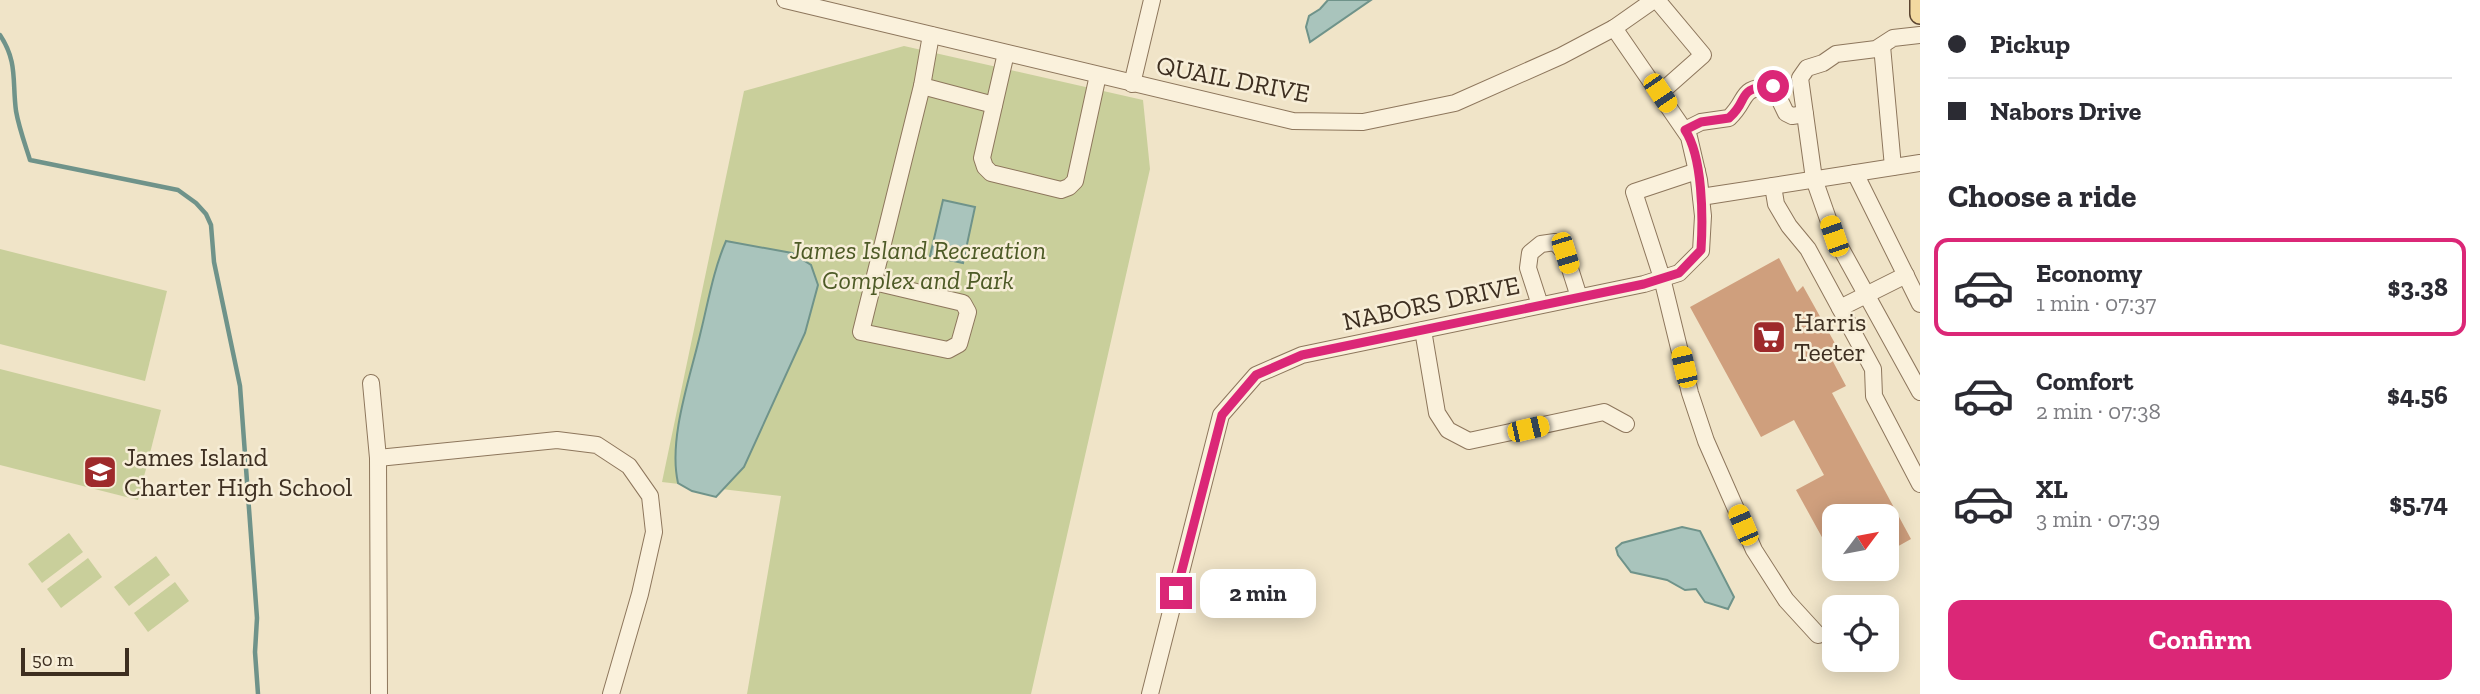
<!DOCTYPE html>
<meta charset="utf-8">
<style>
body{margin:0;font-family:"Zilla Slab",serif;background:#f2f2f3;color:#2b2b33;height:100vh;display:flex;flex-direction:column;font-size:26px;white-space:nowrap}
*{box-sizing:border-box;margin:0}
p{font-size:23px;color:#7c7c81}
.icon{flex:none;width:38px;height:38px;fill:none;stroke:currentColor;stroke-width:2;stroke-linecap:round;stroke-linejoin:round}
.map{position:relative;flex:1;overflow:hidden}
.sheet{display:flex;flex-direction:column;background:#fff;width:560px}
.sheet>*{flex:none}
.banner{display:grid;align-content:center;height:154px;padding:0 28px;background:#fff}
.needle{width:46px;rotate:58deg}
.controls{position:absolute;left:1822px;top:504px;display:grid;gap:14px}
.controls a{display:grid;place-items:center;width:77px;height:77px;border-radius:14px;background:#fff;box-shadow:0 4px 18px #0003;font-size:35px}
.scale{position:absolute;left:21px;bottom:18px;width:108px;box-sizing:border-box;padding-left:7px;border:4px solid #3d2e20;border-top:0;font-size:19px;line-height:24px;white-space:nowrap;color:#3d2e20;-webkit-text-stroke:5px #f7eed8;paint-order:stroke}
.end{position:absolute;width:32px;height:32px;margin:-16px;border:9px solid #db2777;background:#fff;box-shadow:0 0 0 4px #fff}
.from{border-radius:50%}
.bubble{position:absolute;height:49px;border-radius:14px;background:#fff;box-shadow:0 4px 18px #0003;font-size:23px;font-weight:700;line-height:49px;text-align:center}
.car{position:absolute;width:21px;height:42px;margin:-21px -10px;border-radius:9px;box-shadow:0 0 5px 2px #0007;background:linear-gradient(#f5c518 24%,#345 0 40%,#f5c518 0 76%,#345 0 86%,#f5c518 0)}
.banner b{display:flex;align-items:center;gap:24px;height:66px;font-size:26px}
.banner b+b{border-top:2px solid #e1e1e2}
.banner i{width:18px;height:18px;background:#2b2b33}
ul{padding:0;list-style:none}
li{display:flex;align-items:center;gap:21px;height:98px;margin:0 14px 10px;padding:0 14px;border:4px solid transparent;border-radius:14px}
li div{flex:1}
li b{display:block;font-size:26px}
li em{font-style:normal;font-weight:700}
li.selected{border-color:#db2777}
li>.icon{width:63px;height:63px;stroke-width:1.5}
h2{padding:0 28px;font-size:32px;line-height:84px}
.cta{display:flex;gap:14px;margin-top:auto;padding:14px 28px}
.cta a{flex:1;height:80px;border-radius:14px;background:#db2777;color:#fff;font-size:28px;font-weight:700;line-height:80px;text-align:center}
main{display:flex;flex:1;min-height:0}
.map>svg:first-child{display:block}
.green{fill:#c9cf9b}
.water{fill:#a9c4bc;stroke:#6f938a;stroke-width:2}
.lines{fill:none;stroke-linecap:round;stroke-linejoin:round}
.stream{stroke:#6f938a;stroke-width:4.5}
.building{fill:#cf9f7d}
.minor-casing{stroke:#8d765c;stroke-width:18}
.major-casing{stroke:#5b4430;stroke-width:22}
.minor{stroke:#faf1dc;stroke-width:16}
.major{stroke:#f3d9a0;stroke-width:19}
.route{stroke:#db2777;stroke-width:9}
.labels{text-anchor:middle;stroke-width:5;stroke-linejoin:round;paint-order:stroke}
.street-label{font-size:26px;fill:#3d2e20;stroke:#f7eed8}
.park-label{font-size:26px;font-style:italic;fill:#4d5a26;stroke:#f7eed8}
.poi-label{font-size:26px;fill:#3d2e20;stroke:#f7eed8;text-anchor:start}
</style>
<main>
<div class="map">
<svg width="1920" height="694" viewBox="0 0 1920 694">
<rect width="100%" height="100%" fill="#f0e4c8"/>
<g class="green">
<polygon points="904,46 1143,100 1150,169 1031,694 747,694 781,496 662,482 744,91"/>
<polygon points="0,249 167,291 145,381 0,344"/>
<polygon points="0,369 161,410 138,500 0,465"/>
<polygon points="69,533 83,552 42,583 28,564"/>
<polygon points="156,556 170,575 129,606 114,587"/>
<polygon points="88,558 102,577 61,608 47,589"/>
<polygon points="175,582 189,601 148,632 134,613"/>
</g>
<g class="water">
<polygon points="1328,0 1371,0 1310,42 1306,27 1309,16 1320,9"/>
<polygon points="943,200 975,207 963,263 930,256"/>
<path d="M726,241L792,253L811,265L818,285L805,333L744,467L716,497L692,491L678,483C668,439 690,378 700,335C708,303 713,271 726,241Z"/>
<polygon points="1682,527 1700,531 1734,597 1728,609 1705,602 1696,589 1685,590 1667,580 1631,572 1618,555 1616,548 1622,543"/>
</g>
<g class="lines">
<path class="stream" d="M0,35C18,62 12,81 16,111C19,128 25,144 30,160L178,190L196,203L206,214L211,225L214,262L240,386L257,618L255,652L258,694"/>
</g>
<polygon class="building" points="1779,258 1797,292 1803,286 1837,347 1830,356 1846,386 1832,393 1911,539 1886,553 1886,516 1834,516 1834,559 1796,490 1824,475 1794,420 1761,437 1690,307"/>
<g class="lines">
<g class="minor-casing">
<g id="minor">
<polyline points="785,0 1293,121 1363,122 1455,103 1561,56 1614,28 1654,0"/>
<polyline points="1657,0 1703,55 1660,93"/>
<polyline points="931,35 922,86 994,105"/>
<polyline points="1920,35 1893,38 1876,49 1836,54 1823,63 1807,68 1800,78 1814,179 1834,236 1920,392"/>
<polyline points="1882,46 1893,167"/>
<polyline points="1006,53 982,158 985,167 991,173 1061,190 1069,187 1075,181 1098,75"/>
<polyline points="1132,84 1152,0"/>
<path d="M1685,130L1701,122L1729,118C1750,98 1737,88 1773,86L1786,113L1792,116L1805,114"/>
<polyline points="1697,171 1634,192 1662,278 1690,393 1706,441 1754,550 1786,600 1818,635"/>
<polyline points="1855,173 1920,304"/>
<polyline points="1773,186 1776,204 1789,226 1808,249 1873,369 1874,396 1920,484"/>
<polyline points="1701,197 1920,163"/>
<polyline points="874,282 963,303 968,312 959,344 948,350 861,332 922,86"/>
<polyline points="1540,305 1528,268 1530,253 1541,244 1555,242 1565,253 1579,297"/>
<polyline points="1840,308 1906,275"/>
<polyline points="1423,330 1437,413 1448,430 1469,441 1604,412 1626,424"/>
<polyline points="371,383 378,458 379,694"/>
<polyline points="378,458 557,440 597,445 629,466 650,496 654,532 640,594 611,694"/>
<polyline points="1150,694 1221,415 1256,375 1302,355 1644,284 1679,273 1701,251 1703,216 1699,180 1689,137 1614,28"/>
</g>
</g>
<g class="major-casing">
<polyline id="major" points="1920,0 1920,14"/>
</g>
<use href="#minor" class="minor"/>
<use href="#major" class="major"/>
</g>
<g class="lines">
<path class="route" d="M1176,593L1222,415L1256,375L1302,355L1644,284L1679,273L1701,250C1703,218 1703,157 1685,130L1701,122L1729,118C1751,99 1734,88 1773,86"/>
</g>
<defs>
<g id="supermarket-square" transform="scale(1.75)"><rect x="-9" y="-9" width="18" height="18" rx="4" fill="#9e2a2b" stroke="#f7eed8"/><path d="M-6-5.5h2.5l.6 2H6L4.5 2H-2.5L-4.4-4H-6ZM-1.5 3.2a1.3 1.3 0 1 0 .1 0ZM3 3.2a1.3 1.3 0 1 0 .1 0Z" fill="#fff"/></g>
<g id="school-square" transform="scale(1.75)"><rect x="-9" y="-9" width="18" height="18" rx="4" fill="#9e2a2b" stroke="#f7eed8"/><path d="M0-5L7-2L0 1L-7-2ZM-4 1L0 2.5L4 1V4Q0 6-4 4Z" fill="#fff"/></g>
</defs>
<g fill-rule="evenodd">
<use href="#supermarket-square" x="1769" y="337"/>
<use href="#school-square" x="100" y="472"/>
</g>
<g class="labels">
<g class="street-label">
<text transform="translate(1233 79) rotate(11)" y="9">QUAIL DRIVE</text>
<text transform="translate(1431 303) rotate(-12)" y="9">NABORS DRIVE</text>
</g>
<g class="park-label">
<text x="918" y="259">James Island Recreation<tspan x="918" dy="30">Complex and Park</tspan></text>
</g>
<g class="poi-label">
<text x="1794" y="331">Harris<tspan x="1794" dy="30">Teeter</tspan></text>
<text x="124" y="466">James Island<tspan x="124" dy="30">Charter High School</tspan></text>
</g>
</g>
</svg>
<div class="controls">
<a><svg class="needle" viewBox="-14 -14 28 28"><path d="M0-13l5 13h-10z" fill="#e53935"/><path d="M0 13l5-13h-10z" fill="#7c7c81"/></svg></a>
<a><svg class="icon" aria-label="locate" viewBox="0 0 24 24"><circle cx="12" cy="12" r="6"/><path d="M12 2v4M12 18v4M2 12h4M18 12h4"/></svg></a>
</div>
<div class="scale">50 m</div>
<i class="end from" style="left:1773px;top:86px"></i>
<i class="end" style="left:1176px;top:593px"></i>
<div class="bubble" style="left:1200px;top:569px;width:116px">2 min</div>
<i class="car" style="left:1660px;top:93px;rotate:146deg"></i>
<i class="car" style="left:1834px;top:236px;rotate:341deg"></i>
<i class="car" style="left:1565px;top:253px;rotate:163deg"></i>
<i class="car" style="left:1684px;top:367px;rotate:347deg"></i>
<i class="car" style="left:1528px;top:429px;rotate:77deg"></i>
<i class="car" style="left:1743px;top:525px;rotate:337deg"></i>
</div>
<section class="sheet">
<div class="banner">
<b><i class="from"></i>Pickup</b>
<b><i></i>Nabors Drive</b>
</div>
<h2>Choose a ride</h2>
<ul>
<li class="selected"><svg class="icon" aria-label="car" viewBox="0 0 24 24"><path d="M5 17H2v-5l4-1 3-4h7l3 4 3 1v5h-3M9 17h6M6 11h13"/><circle cx="7" cy="17" r="2"/><circle cx="17" cy="17" r="2"/></svg><div><b>Economy</b><p>1 min · 07:37</p></div><em>$3.38</em></li>
<li><svg class="icon" aria-label="car" viewBox="0 0 24 24"><path d="M5 17H2v-5l4-1 3-4h7l3 4 3 1v5h-3M9 17h6M6 11h13"/><circle cx="7" cy="17" r="2"/><circle cx="17" cy="17" r="2"/></svg><div><b>Comfort</b><p>2 min · 07:38</p></div><em>$4.56</em></li>
<li><svg class="icon" aria-label="car" viewBox="0 0 24 24"><path d="M5 17H2v-5l4-1 3-4h7l3 4 3 1v5h-3M9 17h6M6 11h13"/><circle cx="7" cy="17" r="2"/><circle cx="17" cy="17" r="2"/></svg><div><b>XL</b><p>3 min · 07:39</p></div><em>$5.74</em></li>
</ul>
<div class="cta"><a>Confirm</a></div>
</section>
</main>
